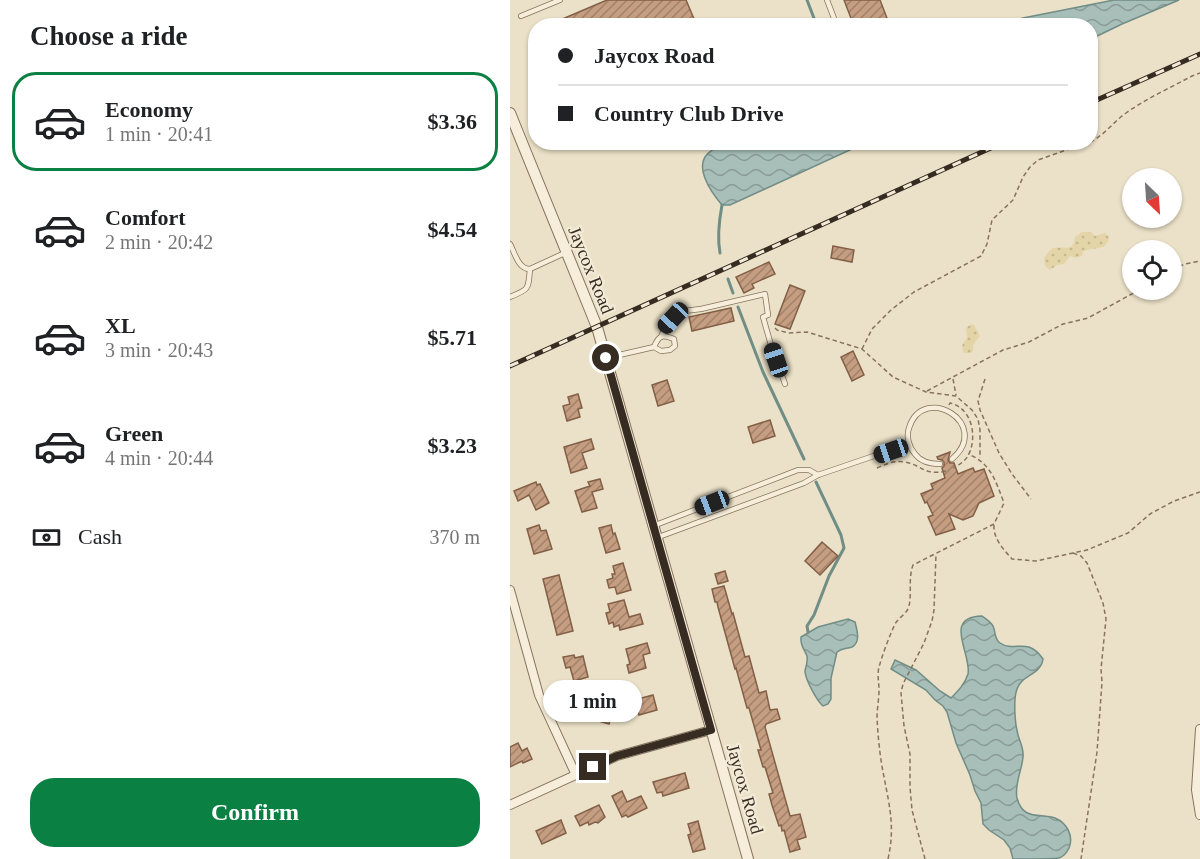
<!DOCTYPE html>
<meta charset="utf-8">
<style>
body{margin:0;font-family:"Times New Roman",serif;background:#f6f6f6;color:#202124;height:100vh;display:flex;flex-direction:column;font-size:22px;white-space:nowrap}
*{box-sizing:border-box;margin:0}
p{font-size:20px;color:#757577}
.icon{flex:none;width:33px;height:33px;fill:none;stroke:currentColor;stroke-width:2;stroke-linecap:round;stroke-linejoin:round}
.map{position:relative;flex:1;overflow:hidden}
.sheet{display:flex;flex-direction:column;background:#fff;width:510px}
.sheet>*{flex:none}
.hud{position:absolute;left:18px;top:18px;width:570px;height:132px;border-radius:24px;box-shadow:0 2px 4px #0004;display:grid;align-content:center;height:132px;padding:0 30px;background:#fff}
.needle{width:39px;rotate:155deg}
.controls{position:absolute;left:612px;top:168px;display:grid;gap:12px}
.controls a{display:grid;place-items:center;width:60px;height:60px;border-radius:50%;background:#fff;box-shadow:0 2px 4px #0004;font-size:30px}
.end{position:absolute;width:27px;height:27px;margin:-14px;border:8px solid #372c21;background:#fff;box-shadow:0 0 0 3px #fff}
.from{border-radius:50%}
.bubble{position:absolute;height:42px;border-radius:21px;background:#fff;box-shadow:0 2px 4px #0004;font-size:20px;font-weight:700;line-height:42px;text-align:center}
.car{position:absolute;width:18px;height:36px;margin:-18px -9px;border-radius:8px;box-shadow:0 0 4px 2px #0007;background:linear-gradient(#222 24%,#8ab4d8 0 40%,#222 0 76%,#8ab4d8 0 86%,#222 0)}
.hud b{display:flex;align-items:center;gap:21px;height:57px;font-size:22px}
.hud b+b{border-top:2px solid #e0e0e0}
.hud i{width:15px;height:15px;background:#202124}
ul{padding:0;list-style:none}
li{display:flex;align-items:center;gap:18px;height:99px;margin:0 12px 9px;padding:0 18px;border:3px solid transparent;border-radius:24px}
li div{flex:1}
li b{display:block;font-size:22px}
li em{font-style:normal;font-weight:700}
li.active{border-color:#0b8043}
li>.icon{width:54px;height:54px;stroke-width:1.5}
h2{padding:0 30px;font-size:27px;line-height:72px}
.pay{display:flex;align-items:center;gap:15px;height:66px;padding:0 30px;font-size:22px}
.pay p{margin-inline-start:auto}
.button{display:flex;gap:12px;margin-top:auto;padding:12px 30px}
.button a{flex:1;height:69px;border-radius:24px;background:#0b8043;color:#fff;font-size:24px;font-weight:700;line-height:69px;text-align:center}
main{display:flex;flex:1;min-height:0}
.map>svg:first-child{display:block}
.sand{fill:url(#sand-dots)}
.water{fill:url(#water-waves);stroke:#708d86;stroke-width:1.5}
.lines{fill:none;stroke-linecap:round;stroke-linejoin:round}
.stream{stroke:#708d86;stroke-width:3}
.building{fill:url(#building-hatch);stroke:#825f46;stroke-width:1.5}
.service-casing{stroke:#85735e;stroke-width:6}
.minor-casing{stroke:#85735e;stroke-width:10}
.tertiary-casing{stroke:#85735e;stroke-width:12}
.path{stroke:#85735e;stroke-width:1.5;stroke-dasharray:4.5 3;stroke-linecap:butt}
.service{stroke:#f6eeda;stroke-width:4.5}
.minor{stroke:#f6eeda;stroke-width:8}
.tertiary{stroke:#f6eeda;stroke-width:10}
.rail-casing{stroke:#372c21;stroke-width:5}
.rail{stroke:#f3ebd7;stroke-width:3;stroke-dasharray:9;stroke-linecap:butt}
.route{stroke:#372c21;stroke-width:8}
.labels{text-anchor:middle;stroke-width:4.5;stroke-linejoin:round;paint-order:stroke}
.street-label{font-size:18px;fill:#372c21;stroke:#f3ebd7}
</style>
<main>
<section class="sheet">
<h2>Choose a ride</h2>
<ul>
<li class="active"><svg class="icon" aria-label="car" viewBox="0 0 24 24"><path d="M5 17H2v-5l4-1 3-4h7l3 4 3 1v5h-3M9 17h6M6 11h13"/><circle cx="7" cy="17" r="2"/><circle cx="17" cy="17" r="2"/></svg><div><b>Economy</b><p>1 min · 20:41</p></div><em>$3.36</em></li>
<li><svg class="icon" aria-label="car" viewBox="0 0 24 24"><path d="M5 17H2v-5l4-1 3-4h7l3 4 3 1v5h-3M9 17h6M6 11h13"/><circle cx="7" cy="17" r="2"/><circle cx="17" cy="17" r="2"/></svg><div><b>Comfort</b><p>2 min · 20:42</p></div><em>$4.54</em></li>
<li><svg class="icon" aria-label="car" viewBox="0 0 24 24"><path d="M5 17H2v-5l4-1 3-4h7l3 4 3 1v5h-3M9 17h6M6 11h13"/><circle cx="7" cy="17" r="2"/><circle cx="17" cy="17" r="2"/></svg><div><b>XL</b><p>3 min · 20:43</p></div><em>$5.71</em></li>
<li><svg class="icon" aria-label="car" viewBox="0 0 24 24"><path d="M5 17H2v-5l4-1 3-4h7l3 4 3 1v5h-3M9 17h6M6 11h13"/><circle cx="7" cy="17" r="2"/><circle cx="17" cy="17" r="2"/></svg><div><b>Green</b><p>4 min · 20:44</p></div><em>$3.23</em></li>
</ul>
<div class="pay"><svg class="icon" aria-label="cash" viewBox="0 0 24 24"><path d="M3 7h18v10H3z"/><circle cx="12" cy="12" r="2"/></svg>Cash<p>370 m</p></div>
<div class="button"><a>Confirm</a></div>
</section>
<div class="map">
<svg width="690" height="859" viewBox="0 0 690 859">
<defs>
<pattern id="sand-dots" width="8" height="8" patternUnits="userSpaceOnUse" patternTransform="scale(1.5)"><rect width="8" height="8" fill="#e4d5a8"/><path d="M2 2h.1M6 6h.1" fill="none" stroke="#c4b790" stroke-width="1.8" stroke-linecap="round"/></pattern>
<pattern id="water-waves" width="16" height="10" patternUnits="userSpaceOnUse" patternTransform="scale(1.5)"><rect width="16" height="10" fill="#a8bfb9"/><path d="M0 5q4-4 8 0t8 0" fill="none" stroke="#8a9b96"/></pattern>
<pattern id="building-hatch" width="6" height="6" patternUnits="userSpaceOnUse" patternTransform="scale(1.5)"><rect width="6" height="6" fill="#c59e81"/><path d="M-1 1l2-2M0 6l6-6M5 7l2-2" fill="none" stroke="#a18169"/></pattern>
</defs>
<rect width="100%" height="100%" fill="#ebe1c8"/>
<g class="sand">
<path d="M572,232H581L585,236L595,233L599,237C597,253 583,245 573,252L572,256L566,258L560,256L554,264L547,265L540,270L535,266L534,259C542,243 545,249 561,247L564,243L565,237Z"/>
<path d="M461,324L464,325L470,336L463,345V351L461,353H454C450,346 453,343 457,338L456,328Z"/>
</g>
<g class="water">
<polygon points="604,0 669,0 612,24 581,39 580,26 491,25 513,18"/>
<path d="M219,142H355V143L220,205H212C201,192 181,164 201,151C206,147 213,145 219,142Z"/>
<path d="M472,616C476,619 480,621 483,626C486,632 484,639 490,643C505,653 517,636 533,659C531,675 511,675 507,689C503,700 505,724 508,735C510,742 514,749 513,757C512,770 504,785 507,798C513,821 530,813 545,818C557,823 564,836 559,848C557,852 553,857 549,858C543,859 513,859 503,859L500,848L494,840L479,830L473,824L471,803L465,791L460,775L446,743L437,712L433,706L425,700L416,690L381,669L385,660L406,670L430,691L441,698C448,691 455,684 458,674C462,654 432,617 472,616Z"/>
<path d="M338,619L345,622C347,630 351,642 342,647C336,649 332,648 327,652L321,678V699L318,704L313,706C307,701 295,679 295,671C296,666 298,661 297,656C294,648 290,646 291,637L308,627Z"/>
</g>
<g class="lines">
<g class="stream">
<polyline points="297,0 307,26"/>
<path d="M210,253C207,237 209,221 212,205"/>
<polyline points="218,279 223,293"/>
<polyline points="228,307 253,372 294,459"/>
<polyline points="298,632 297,626 304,615 319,576 334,548 331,535 306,482"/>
</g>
</g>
<g class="building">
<polygon points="97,0 176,0 187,26 36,26"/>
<polygon points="334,0 370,0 380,26 344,26"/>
<polygon points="323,246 344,250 342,262 321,258"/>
<polygon points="259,262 265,274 242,284 244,288 234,293 226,277"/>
<polygon points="280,285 295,291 280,329 265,324"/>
<polygon points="221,308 224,321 182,331 179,317"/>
<polygon points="343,351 354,375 342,381 331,357"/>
<polygon points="157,380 164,401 148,406 142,385"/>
<polygon points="68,394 72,408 68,409 70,417 57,421 53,406 60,404 58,397"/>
<polygon points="260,420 265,436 243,443 238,427"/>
<polygon points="81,439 84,449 72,453 77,468 61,473 54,447"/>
<polygon points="440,452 438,460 440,463 444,463 448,474 463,468 465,472 474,469 484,496 469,503 463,516 453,520 439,514 445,529 426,535 418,517 423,515 417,502 415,503 411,494 423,489 421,484 435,478 432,468 434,466 434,462 432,460 428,459 427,457"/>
<polygon points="90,479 93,489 82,492 87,508 72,512 65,491 80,486 78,482"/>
<polygon points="26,482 27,485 30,484 39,503 26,510 19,495 8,501 4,491"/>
<polygon points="29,525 31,531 36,530 42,549 24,554 17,529"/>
<polygon points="101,525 103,534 105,533 110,549 96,553 89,528"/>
<polygon points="312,542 328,556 310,575 295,561"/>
<polygon points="113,563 121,590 107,594 105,587 99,588 97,580 103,578 102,574 105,574 103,566"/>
<polygon points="215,571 218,581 208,584 205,574"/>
<polygon points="49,575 63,631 47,635 33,579"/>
<polygon points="214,586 222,614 223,613 235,657 239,656 249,693 256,691 260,710 267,709 270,719 256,724 255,727 280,816 290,814 296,837 287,840 290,849 280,852 274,830 272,831 271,825 269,826 262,805 259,794 263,793 255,767 253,767 248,750 251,750 239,708 237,708 226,668 225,669 208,607 207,602 205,602 202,589"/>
<polygon points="114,600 119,617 130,614 133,624 110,630 109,625 104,627 103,622 99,624 96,613 100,612 98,604"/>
<polygon points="137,643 140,653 133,655 136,668 119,673 117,665 120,664 116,649"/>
<polygon points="64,655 65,658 73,656 78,677 64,681 60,667 56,668 53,657"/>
<polygon points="143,695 147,710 129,715 128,711 120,713 117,702"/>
<polygon points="80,704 103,710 99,724 85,720 85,718 77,716"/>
<polygon points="8,743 12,751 17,748 22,759 13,763 12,761 0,767 0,747"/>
<polygon points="175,773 179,788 153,796 152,792 147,793 143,782"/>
<polygon points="112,791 117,802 131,796 137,808 118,817 116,815 112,817 102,796"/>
<polygon points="89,805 95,817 88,823 85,822 79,825 78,822 70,826 65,816"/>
<polygon points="51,820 56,833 32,844 26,831"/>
<polygon points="188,821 195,849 183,852 178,835 181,834 178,824"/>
</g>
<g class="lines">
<g class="service-casing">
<g id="service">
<polyline points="317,0 327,26"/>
<polyline points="11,16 50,0"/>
<path d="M0,244C5,253 8,269 20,269L57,252"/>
<path d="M0,297C20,289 18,289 20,269"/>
<polyline points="151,337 155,327 163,318 174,311 191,309 255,294 258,315 253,317 261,345 275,384"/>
<path d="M96,358L144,347L151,351L160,350L165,346L164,339C152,334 149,335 144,347"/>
<path d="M430,464C420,464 411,462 405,454C399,447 396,437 399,428C413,382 483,424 442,459"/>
<polyline points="143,526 288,470 299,470 308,475"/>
<polyline points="146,538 294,483 308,475 399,444"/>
</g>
</g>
<g class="minor-casing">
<g id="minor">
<polyline points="0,590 29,695 66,775"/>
<polyline points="690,729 686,790 690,815"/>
<polyline points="0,805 107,756 201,730"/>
</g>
</g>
<g class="tertiary-casing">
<polyline id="tertiary" points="0,113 87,327 238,859"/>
</g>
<g class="path">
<path d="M580,142C595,135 603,122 616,113C637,98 660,88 682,76L690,73"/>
<polyline points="662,269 675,264 690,261"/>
<polyline points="265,328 267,330 279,333 297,332 352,349 383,377 416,392 446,396 462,410 468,419 470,430 470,458"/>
<polyline points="352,349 362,329 381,310 404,292 471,256 477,244 482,220 503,200 513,177 520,167 528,160 579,142"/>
<polyline points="443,379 446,395"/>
<polyline points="475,379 468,401 470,410 489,453 502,474 521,499"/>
<polyline points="417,391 493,350 519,342 553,324 578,318 629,290"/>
<path d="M439,405L440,403C462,408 468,437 458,456C454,462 449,465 443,468"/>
<path d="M367,468C376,464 385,460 395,462C412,465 414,476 436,471"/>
<path d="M484,525C483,538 493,549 502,559L526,561L577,550L618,533L640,514L664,501L690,492"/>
<polyline points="563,553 571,556 577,563 593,603 596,619 591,669 592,682 587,752 571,859"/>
<path d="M378,859C385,828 380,808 374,777C370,758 368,737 367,718C367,709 369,699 369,690C369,682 367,675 369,667C373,653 379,637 385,624C389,617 397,614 399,606C402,593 398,579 403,565L484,524L494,503C486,482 481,463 458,454"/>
<polyline points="415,859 402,810 400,787 400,754 394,726 391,693 393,684 414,643 422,621 424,610 426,554"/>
</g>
<use href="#service" class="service"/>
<use href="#minor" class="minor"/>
<use href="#tertiary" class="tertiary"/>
<g class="rail-casing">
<g id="rail">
<polyline points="580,103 690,54"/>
<polyline points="0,366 494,142"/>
</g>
</g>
<use href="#rail" class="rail"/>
</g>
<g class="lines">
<polyline class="route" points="83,767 107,756 201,730 96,358"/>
</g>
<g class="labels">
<g class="street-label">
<text transform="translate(81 270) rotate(68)" y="6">Jaycox Road</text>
<text transform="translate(235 789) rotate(74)" y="6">Jaycox Road</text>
</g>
</g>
</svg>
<div class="controls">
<a><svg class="needle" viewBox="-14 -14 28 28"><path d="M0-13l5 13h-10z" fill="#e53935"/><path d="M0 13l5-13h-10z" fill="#757577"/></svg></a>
<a><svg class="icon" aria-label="locate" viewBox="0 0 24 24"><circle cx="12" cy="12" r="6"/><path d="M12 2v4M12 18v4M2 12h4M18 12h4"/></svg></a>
</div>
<i class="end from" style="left:96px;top:358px"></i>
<i class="end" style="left:83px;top:767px"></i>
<div class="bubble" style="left:33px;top:680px;width:99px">1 min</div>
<i class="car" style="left:163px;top:318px;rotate:223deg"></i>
<i class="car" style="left:266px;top:360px;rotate:341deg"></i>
<i class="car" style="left:381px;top:451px;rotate:251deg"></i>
<i class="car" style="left:202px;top:503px;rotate:249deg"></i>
<div class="hud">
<b><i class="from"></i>Jaycox Road</b>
<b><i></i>Country Club Drive</b>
</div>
</div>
</main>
